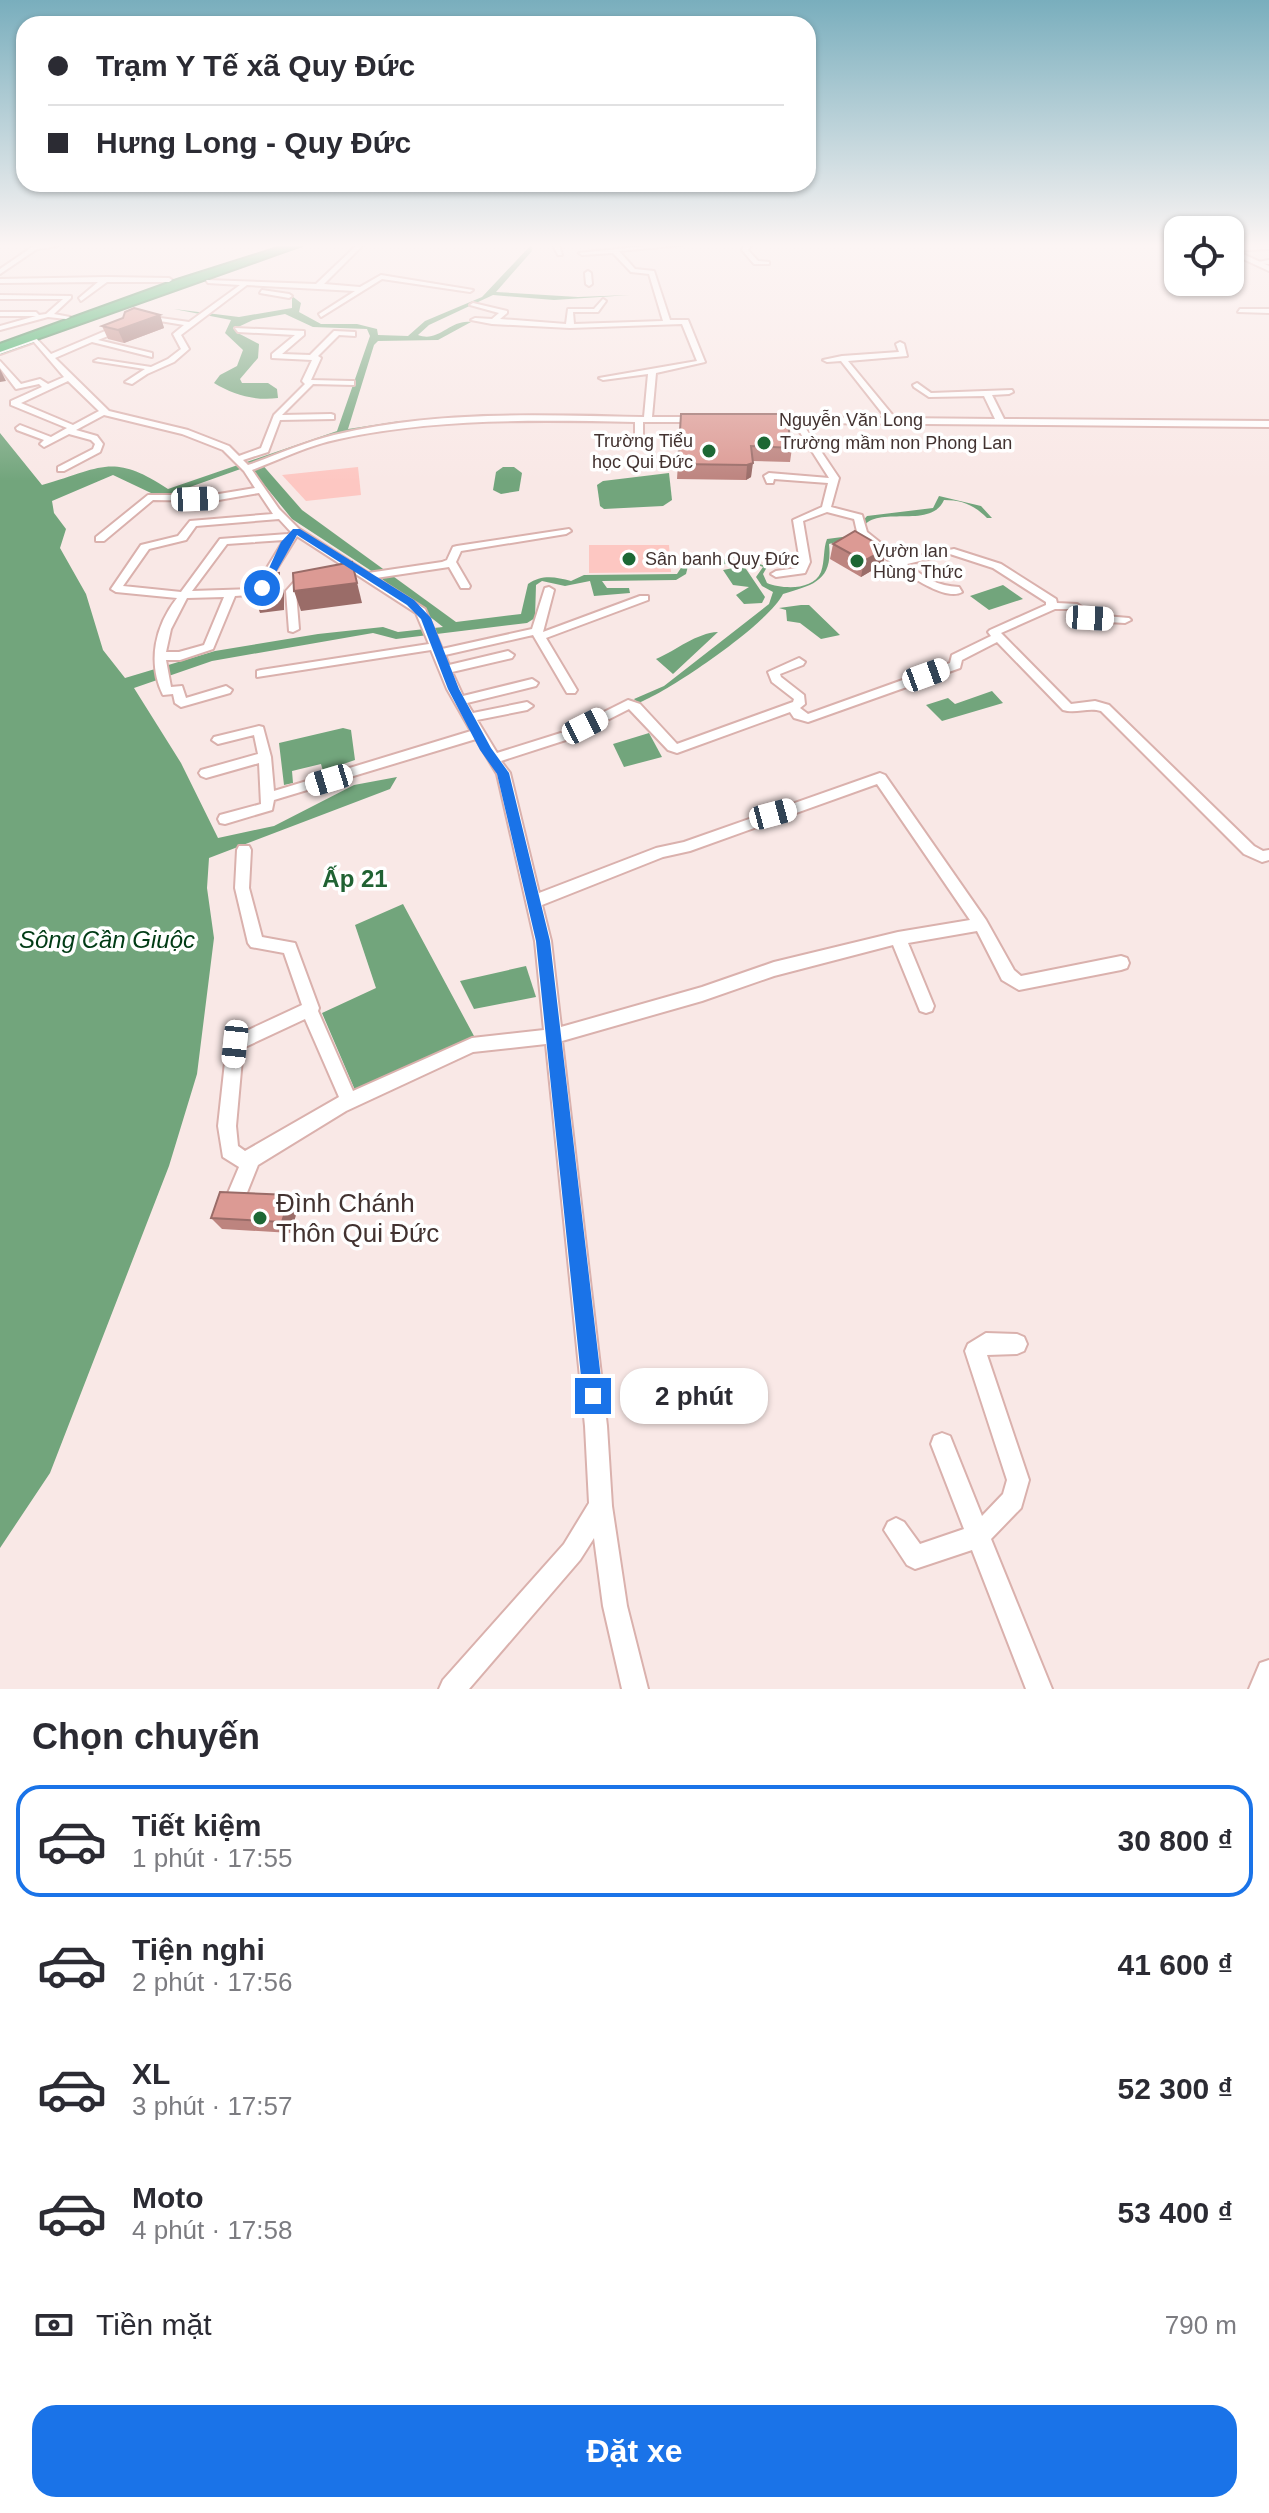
<!DOCTYPE html>
<html lang="vi">
<meta charset="utf-8">
<style>
body{margin:0;font-family:Arial,sans-serif;background:#f7f7f7;color:#2b2b33;height:100vh;display:flex;flex-direction:column;font-size:30px;white-space:nowrap}
*{box-sizing:border-box;margin:0}
p{font-size:26px;color:#7c7c81}
.icon{flex:none;width:44px;height:44px;fill:none;stroke:currentColor;stroke-width:2;stroke-linecap:round;stroke-linejoin:round}
.map{position:relative;height:1689px;overflow:hidden}
.side{display:flex;flex-direction:column;background:#fff;flex:1}
.side>*{flex:none}
.hud{position:absolute;left:16px;top:16px;width:800px;height:176px;border-radius:24px;box-shadow:0 2px 6px #0004;display:grid;align-content:center;height:176px;padding:0 32px;background:#fff}
.fabs{position:absolute;left:1164px;top:216px;display:grid;gap:16px}
.fabs a{display:grid;place-items:center;width:80px;height:80px;border-radius:16px;background:#fff;box-shadow:0 2px 6px #0004;font-size:40px}
.end{position:absolute;width:36px;height:36px;margin:-18px;border:10px solid #1a73e8;background:#fff;box-shadow:0 0 0 4px #fff}
.from{border-radius:50%}
.bubble{position:absolute;height:56px;border-radius:24px;background:#fff;box-shadow:0 2px 6px #0004;font-size:26px;font-weight:800;line-height:56px;text-align:center}
.car{position:absolute;width:24px;height:48px;margin:-24px -12px;border-radius:10px;box-shadow:0 0 6px 2px #0007;background:linear-gradient(#fff 24%,#345 0 40%,#fff 0 76%,#345 0 86%,#fff 0)}
.hud b{display:flex;align-items:center;gap:28px;height:76px;font-size:30px}
.hud b+b{border-top:2px solid #e1e1e2}
.hud i{width:20px;height:20px;background:#2b2b33}
ul{padding:0;list-style:none}
li{display:flex;align-items:center;gap:24px;height:112px;margin:0 16px 12px;padding:0 16px;border:4px solid transparent;border-radius:24px}
li div{flex:1}
li b{display:block;font-size:30px}
li em{font-style:normal;font-weight:800}
li.active{border-color:#1a73e8}
li>.icon{width:72px;height:72px;stroke-width:1.5}
h2{padding:0 32px;font-size:36px;line-height:96px}
.pay{display:flex;align-items:center;gap:20px;height:88px;padding:0 32px;font-size:30px}
.pay p{margin-inline-start:auto}
.primary-button{display:flex;gap:16px;margin-top:auto;padding:16px 32px}
.primary-button a{flex:1;height:92px;border-radius:24px;background:#1a73e8;color:#fff;font-size:32px;font-weight:800;line-height:92px;text-align:center}
.map>svg:first-child{display:block}
.green{fill:#fdc7c2}
.water{fill:#72a57c;fill-rule:evenodd}
.lines{fill:none;stroke-linecap:round;stroke-linejoin:round}
.street-casing{stroke:#dab1ad;stroke-width:4}
.secondary-casing{stroke:#dab1ad;stroke-width:4}
.highway-casing{stroke:#2f7d45;stroke-width:4}
.street{fill:#fff;fill-rule:evenodd}
.secondary{fill:#fff;fill-rule:evenodd}
.highway{fill:#25a551;fill-rule:evenodd}
.wall{fill:#bd847f}
.shaded-wall{fill:#9a6c68}
.building{fill:#dc9a94;stroke:#9a6c68;stroke-width:2}
.route{fill:#1a73e8}
.poi-dot{fill:#1d6734;stroke:#fff;stroke-width:3}
.labels{text-anchor:middle;stroke-width:7;stroke-linejoin:round;paint-order:stroke}
.far-street-label{font-size:18px;fill:#423230;stroke:#fff}
.far-poi-label{font-size:18px;fill:#423230;stroke:#fff;text-anchor:start}
.neighbourhood-label{font-size:24px;font-weight:bold;fill:#206233;stroke:#fff}
.water-label{font-size:24px;font-style:italic;fill:#003b15;stroke:#fff}
.near-poi-label{font-size:26px;fill:#423230;stroke:#fff;text-anchor:start}
</style>
<div class="map">
<svg width="1269" height="1689" viewBox="0 0 1269 1689">
<rect width="100%" height="100%" fill="#f9e8e6"/>
<g class="green">
<polygon points="358,467 361,495 306,501 282,475"/>
<polygon points="589,545 669,545 671,572 589,573"/>
</g>
<g class="water">
<path d="M531,245L532,251L496,292L578,297L630,295L554,300L493,295L429,325L418,335C439,343 450,319 471,322L438,340L378,341L374,345L348,429L400,421L598,415L1269,421L493,419L347,433L260,462L302,510L456,622L521,614L528,584C542,574 556,577 571,581L584,575L677,574L688,557L707,558L718,563L735,553L767,567L763,574L767,583C782,589 813,591 821,572C825,561 823,549 827,539L850,536L867,516L933,508L939,496L981,506L992,518H987C974,505 962,500 944,500C930,533 866,499 861,535L829,544C833,581 813,585 783,594C769,623 670,691 638,703L634,699L664,686L769,604L773,592L762,586L756,577L763,567L735,556C725,566 716,571 704,561L689,562L686,574L676,580L602,581L607,588H629L630,593L594,596L590,581L565,586L542,581L536,585L535,618L527,623L396,639L373,633L212,661L134,688L181,763L218,838L274,826L354,785L397,777L390,789L209,858L207,888L214,938L197,1074L169,1166L50,1473L0,1548V433L42,485C102,468 112,452 168,489L337,431L370,336L367,329L313,327L285,314L253,320L236,328V332L259,344L258,358L240,379L242,383H268L277,389L278,398C255,401 234,395 214,383L220,375L237,366L243,350L225,333L231,320L174,309L239,317L292,308V296L301,303L299,312L321,324H357L377,329L378,335L408,336L425,321L482,297ZM249,466L292,519L373,572L443,627L398,632L383,627L318,634L215,651L125,678L103,650L86,594L60,548L66,529L54,513L52,501L113,475L151,493H173Z"/>
<polygon points="503,467 514,467 522,473 519,491 501,494 493,490 496,472"/>
<polygon points="669,473 672,500 663,506 604,509 600,506 597,485 603,481"/>
<polygon points="744,566 765,597 762,603 744,604 736,595 749,587 733,585 723,570"/>
<polygon points="1003,585 1023,599 989,610 970,596"/>
<polygon points="801,605 809,605 840,635 821,639 800,623 787,621 786,610 779,608"/>
<path d="M718,632L673,674L656,659C677,650 696,633 718,632Z"/>
<polygon points="992,691 1003,703 942,721 926,705 948,698 955,704"/>
<polygon points="343,728 351,730 355,760 323,771 321,764 292,771 293,783 284,785 279,743"/>
<polygon points="649,733 662,757 624,767 613,744"/>
<polygon points="403,904 474,1036 355,1090 322,1013 376,988 355,925"/>
<polygon points="526,966 536,997 474,1009 460,981"/>
</g>
<g class="lines">
<g class="street-casing">
<g id="street">
<polygon points="35,245 58,246 37,249 0,274 0,269"/>
<polygon points="357,245 363,245 324,284 360,287 381,275 473,290 470,292 382,279 321,317 319,314 355,291 247,285 181,335 189,349 174,362 147,374 132,384 125,382 145,369 94,361 98,359 151,367 168,359 181,349 173,334 184,325 142,318 146,316 189,322 240,285 208,283 206,280 316,284"/>
<polygon points="553,245 559,245 562,255 558,255"/>
<path d="M656,245H681L619,251L635,269L654,271L670,320H688L705,362L656,373L652,417H700L703,418V422H643V437L639,440L635,437V422C537,420 436,418 339,439C309,445 281,459 252,470L279,509L299,529L368,573L442,562L447,560L453,547L457,546L569,529L571,531L566,534L461,551L456,562L470,586L469,588H461L449,567L376,578L425,609L442,649L532,629L545,588L549,587L554,590L543,632L640,596H648V600L546,638L577,690L575,693H567L533,635L445,655L449,665L508,651L514,655L512,658L452,672L463,696L532,679L538,683L536,686L467,703L473,713L527,702L533,706L527,710L477,720L497,753L564,732L628,700L640,704L677,744L793,702L794,699L772,682L768,672L799,658L805,662L803,665L780,674L781,677L804,695L805,704L800,708L808,714L950,663L952,655L991,636L988,632L990,630L1046,605V602L993,568L950,554L907,564C925,578 937,586 959,587L962,592C941,605 877,553 860,536C856,532 856,525 854,519L827,512L803,521L810,562L805,573L776,577L771,574L776,571L797,568L800,562L793,520L822,507L828,483L774,479L773,483H767L764,476L769,473L829,478L794,423H769L765,420L769,417L886,418L841,361L827,362L823,360L842,356L899,352L896,344L900,342L904,344L907,356L848,361L895,418L995,419L984,396L929,397L914,387L913,385L917,383L931,393L1012,390L1013,392L1009,394L992,395L1004,419L1269,421V427L802,423L839,478L831,507L862,515L867,532L901,559L954,549L1001,564L1056,599L1057,603L1077,604L1093,615L1129,618L1131,620L1125,623L1090,621L1071,609H1055L1001,633L1071,704L1095,701L1109,705L1254,846L1263,851L1269,850V860L1262,862L1244,854L1101,711C1088,707 1076,714 1063,710L997,642L962,660L960,668L808,722L794,718L790,712L677,753L668,750L629,709L572,738L501,761L510,773L539,893L656,848L684,842L880,773L885,775L986,920L1014,970L1021,976L1121,956L1127,958L1129,963L1127,968L1121,970L1019,990L1002,980L977,931L908,943L934,1006L932,1011L926,1013L920,1011L893,945L774,976L702,1001L562,1041L607,1426L612,1506L627,1606L648,1689H622L603,1606L594,1538L580,1560L469,1689H439L443,1680L564,1544L589,1503L585,1426L546,1044L473,1052L346,1111L258,1165L244,1200L237,1202L230,1200L228,1193L239,1167L223,1157L218,1126L227,1044L229,1039L302,1005L284,953L251,947L248,943L235,888L237,850L239,846H249L251,850L249,888L262,937L295,943L319,1008L318,1011L353,1091L472,1038L544,1030L535,941L497,774L476,739L274,800L272,810L225,824L220,823L218,819L220,815L261,804L259,763L206,778L201,776L199,773L201,770L258,754L254,735L218,744L212,740L214,737L259,726L263,727L271,757L274,791L471,731L447,689L431,650L257,677V671L261,670L429,644L416,613L297,536L261,594L235,596L213,649L180,660H166L171,687L182,686L186,698L226,686L232,690L230,693L181,707L175,703L173,694L163,695C147,662 155,626 177,598L116,592L111,589L141,545L178,536L190,521L273,514L259,493L213,501L153,500L104,541H96V537L148,495H213L255,488L244,471L223,450L182,434L104,415L76,430L97,436L103,444L100,452L64,471H58V467L93,449L95,444L91,440L69,434L44,447L40,444L44,440L17,430L16,428L20,425L51,437L67,428L11,405V401L42,387L39,384L16,389L0,368V361L21,384L40,379L48,384L64,377L34,342L0,354V349L35,337L51,354L117,326H123V330L98,340L152,353V357L92,342L55,358L109,411L188,430L229,446L239,456L261,448L274,415L305,384L302,381L312,360L272,358V354L295,335L238,332L235,328L304,331V335L282,354L310,355L334,331L355,332V336L339,335L318,356L321,358L311,380L351,381H354V385L313,384L282,415L331,414L334,415V419L280,420L268,452L243,460L248,465C277,455 305,442 334,435C434,410 542,415 644,417L648,374L603,380L599,378L697,361L682,324L570,328L492,324L471,320L475,318L492,319L499,313L470,305L473,303L507,311V313L500,319L566,324L568,309H594L603,299L606,301L598,312H573L574,324L663,321L649,274L631,272L613,253L582,255L579,253ZM68,381L99,411L73,425L21,403ZM279,519L291,532L288,534L220,539L181,592L123,586L149,549L186,540L196,526ZM284,540L254,589L192,591L227,544ZM224,597L204,645L179,652H166L171,629L187,598ZM877,784L970,920L898,932L774,962L702,987L561,1027L551,941L542,905L663,857L690,851ZM305,1019L339,1097L245,1151L238,1146L236,1126L243,1048Z"/>
<polygon points="745,245 751,245 748,250 758,261 769,262 769,264 754,264 742,250"/>
<polygon points="1269,245 1269,249 1230,251 1230,247"/>
<polygon points="1269,260 1269,264 1253,263"/>
<polygon points="588,271 591,273 592,284 589,286 586,284 585,273"/>
<polygon points="107,277 169,278 172,280 169,282 107,282 81,301 79,298 98,282 0,283 0,279"/>
<polygon points="262,290 289,294 292,296 289,298 260,293"/>
<polygon points="0,295 71,296 71,298 54,314 70,317 66,319 48,317 0,330 0,326 36,316 0,316 0,312 36,312 39,315 46,314 63,299 0,299"/>
<polygon points="1240,309 1269,309 1269,313 1238,312"/>
<polygon points="310,580 315,583 314,585 301,587 296,592 299,629 293,632 289,631 286,591 294,582"/>
<polygon points="986,1333 1017,1334 1024,1337 1027,1344 1024,1351 1017,1354 987,1355 1029,1480 1021,1508 991,1539 1052,1689 1026,1689 972,1550 915,1569 907,1565 884,1530 888,1522 896,1518 904,1522 920,1544 964,1529 931,1444 934,1436 942,1433 950,1436 982,1516 1003,1494 1007,1480 965,1351 968,1344"/>
<polygon points="1269,1660 1269,1689 1249,1689 1260,1663"/>
</g>
</g>
<g class="secondary-casing">
<polygon id="secondary" points="1230,248 1269,266 1269,271 1230,253"/>
</g>
<g class="highway-casing">
<polygon id="highway" points="287,245 302,245 0,352 0,344 177,280"/>
</g>
<use href="#street" class="street"/>
<use href="#secondary" class="secondary"/>
<use href="#highway" class="highway"/>
</g>
<g class="wall">
<polygon points="160,315 164,328 124,343 108,339 102,326"/>
<polygon points="681,414 792,448 790,462 752,461 751,477 746,480 677,479"/>
<polygon points="833,544 886,549 883,564 861,577 830,559"/>
<polygon points="290,1195 298,1207 291,1233 222,1229 211,1218"/>
</g>
<g class="shaded-wall">
<polygon points="160,315 164,328 124,343 118,330"/>
<polygon points="0,369 6,381 0,382"/>
<polygon points="753,463 751,477 746,480 747,465"/>
<polygon points="886,549 883,564 861,577 864,561"/>
<polygon points="352,562 362,603 301,611 294,591"/>
<polygon points="279,573 284,589 284,610 260,613 255,598"/>
<polygon points="290,1195 298,1207 291,1233 282,1222"/>
</g>
<g class="building">
<polygon points="134,308 160,315 118,330 102,326 123,318 125,312"/>
<polygon points="681,414 786,414 792,448 751,446 753,463 747,465 678,464"/>
<polygon points="855,531 886,549 864,561 833,544"/>
<polygon points="352,562 357,583 294,591 293,573"/>
<polygon points="279,573 279,595 255,598 261,576"/>
<polygon points="220,1192 290,1195 282,1222 211,1218"/>
</g>
<linearGradient id="sky" x2="0" y2="1"><stop stop-color="#79aebd"/><stop offset="0.51" stop-color="#fcf5f4"/><stop offset="1" stop-color="#fcf5f4" stop-opacity="0"/></linearGradient>
<rect width="1269" height="481" fill="url(#sky)"/>
<polygon class="route" points="293,529 300,529 414,600 431,618 459,689 491,748 509,773 550,941 603,1396 600,1403 593,1406 586,1403 583,1396 536,941 497,774 480,750 448,689 421,619 407,605 297,535 266,590 259,590 281,542"/>
<g class="poi-dot">
<circle cx="764" cy="443" r="8"/>
<circle cx="709" cy="451" r="8"/>
<circle cx="629" cy="559" r="8"/>
<circle cx="857" cy="561" r="8"/>
<circle cx="260" cy="1218" r="8"/>
</g>
<g class="labels">
<g class="far-street-label">
<text x="851" y="426">Nguyễn Văn Long</text>
</g>
<g class="far-poi-label">
<text x="693" y="447" text-anchor="end">Trường Tiểu<tspan x="693" dy="21">học Qui Đức</tspan></text>
<text x="780" y="449">Trường mầm non Phong Lan</text>
<text x="873" y="557">Vườn lan<tspan x="873" dy="21">Hùng Thức</tspan></text>
<text x="645" y="565">Sân banh Quy Đức</text>
</g>
<g class="neighbourhood-label">
<text x="355" y="887">Ấp 21</text>
</g>
<g class="water-label">
<text x="107" y="948">Sông Cần Giuộc</text>
</g>
<g class="near-poi-label">
<text x="276" y="1212">Đình Chánh<tspan x="276" dy="30">Thôn Qui Đức</tspan></text>
</g>
</g>
</svg>
<div class="fabs">
<a><svg class="icon" aria-label="locate" viewBox="0 0 24 24"><circle cx="12" cy="12" r="6"/><path d="M12 2v4M12 18v4M2 12h4M18 12h4"/></svg></a>
</div>
<i class="end from" style="left:262px;top:588px"></i>
<i class="end" style="left:593px;top:1396px"></i>
<div class="bubble" style="left:620px;top:1368px;width:148px">2 phút</div>
<i class="car" style="left:195px;top:499px;rotate:88deg"></i>
<i class="car" style="left:1090px;top:618px;rotate:93deg"></i>
<i class="car" style="left:926px;top:675px;rotate:70deg"></i>
<i class="car" style="left:585px;top:726px;rotate:63deg"></i>
<i class="car" style="left:329px;top:780px;rotate:253deg"></i>
<i class="car" style="left:773px;top:814px;rotate:75deg"></i>
<i class="car" style="left:235px;top:1044px;rotate:186deg"></i>
<div class="hud">
<b><i class="from"></i>Trạm Y Tế xã Quy Đức</b>
<b><i></i>Hưng Long - Quy Đức</b>
</div>
</div>
<section class="side">
<h2>Chọn chuyến</h2>
<ul>
<li class="active"><svg class="icon" aria-label="car" viewBox="0 0 24 24"><path d="M5 17H2v-5l4-1 3-4h7l3 4 3 1v5h-3M9 17h6M6 11h13"/><circle cx="7" cy="17" r="2"/><circle cx="17" cy="17" r="2"/></svg><div><b>Tiết kiệm</b><p>1 phút · 17:55</p></div><em>30 800 ₫</em></li>
<li><svg class="icon" aria-label="car" viewBox="0 0 24 24"><path d="M5 17H2v-5l4-1 3-4h7l3 4 3 1v5h-3M9 17h6M6 11h13"/><circle cx="7" cy="17" r="2"/><circle cx="17" cy="17" r="2"/></svg><div><b>Tiện nghi</b><p>2 phút · 17:56</p></div><em>41 600 ₫</em></li>
<li><svg class="icon" aria-label="car" viewBox="0 0 24 24"><path d="M5 17H2v-5l4-1 3-4h7l3 4 3 1v5h-3M9 17h6M6 11h13"/><circle cx="7" cy="17" r="2"/><circle cx="17" cy="17" r="2"/></svg><div><b>XL</b><p>3 phút · 17:57</p></div><em>52 300 ₫</em></li>
<li><svg class="icon" aria-label="car" viewBox="0 0 24 24"><path d="M5 17H2v-5l4-1 3-4h7l3 4 3 1v5h-3M9 17h6M6 11h13"/><circle cx="7" cy="17" r="2"/><circle cx="17" cy="17" r="2"/></svg><div><b>Moto</b><p>4 phút · 17:58</p></div><em>53 400 ₫</em></li>
</ul>
<div class="pay"><svg class="icon" aria-label="cash" viewBox="0 0 24 24"><path d="M3 7h18v10H3z"/><circle cx="12" cy="12" r="2"/></svg>Tiền mặt<p>790 m</p></div>
<div class="primary-button"><a>Đặt xe</a></div>
</section>
